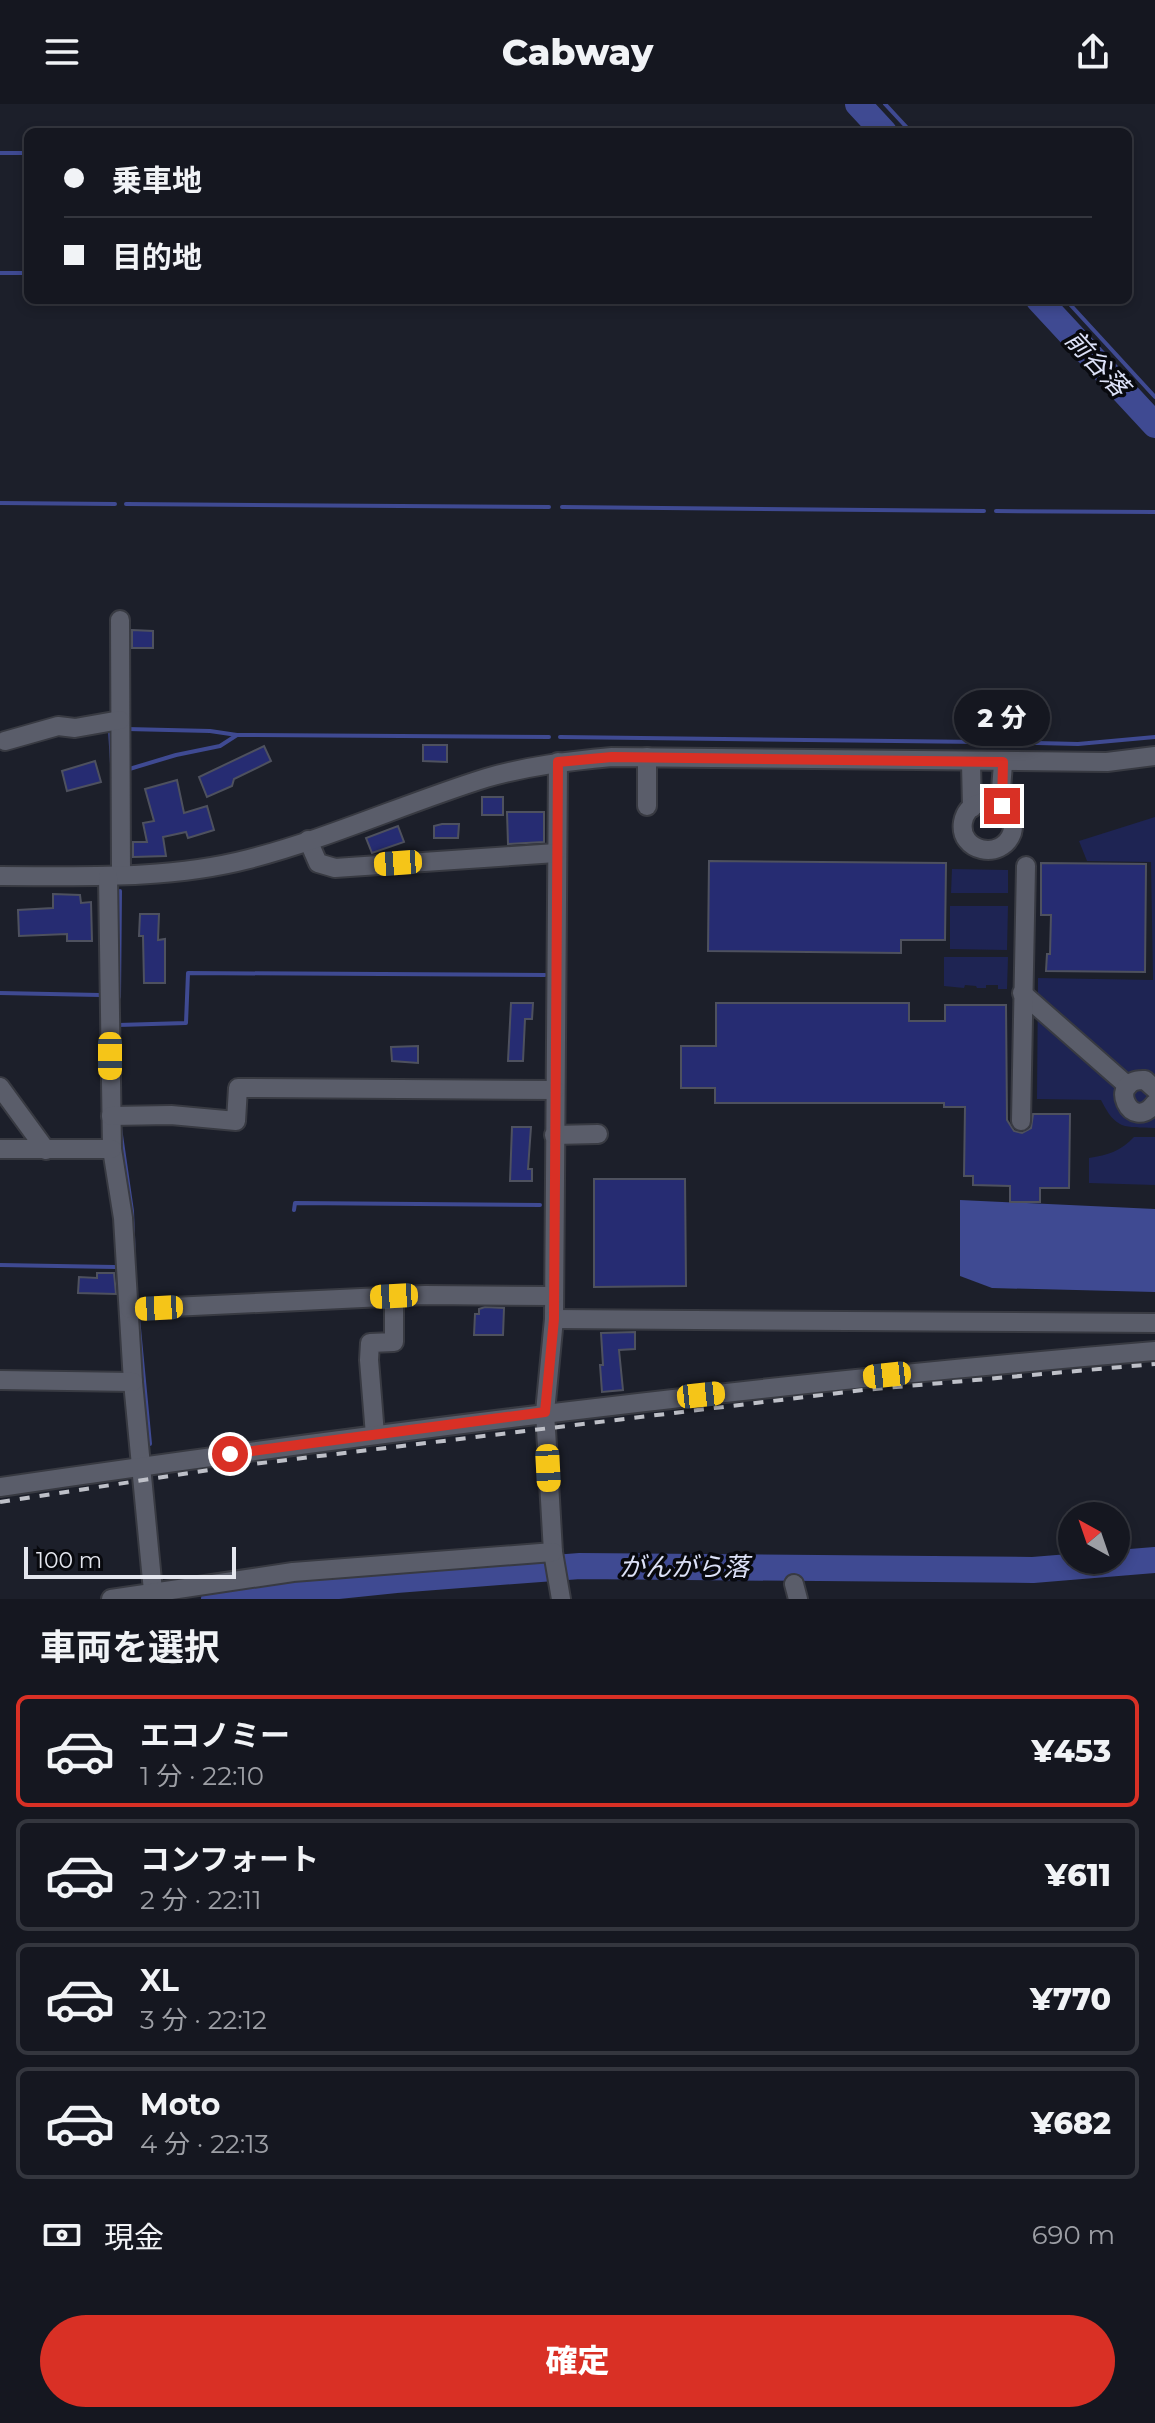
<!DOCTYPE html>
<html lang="ja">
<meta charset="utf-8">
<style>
body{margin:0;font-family:Montserrat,"Noto Sans JP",sans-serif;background:#22242d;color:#f1f3f6;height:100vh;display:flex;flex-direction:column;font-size:30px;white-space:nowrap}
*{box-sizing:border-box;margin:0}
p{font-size:26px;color:#9d9fa5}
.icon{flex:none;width:44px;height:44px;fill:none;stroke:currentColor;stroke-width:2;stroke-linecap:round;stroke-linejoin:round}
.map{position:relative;height:1495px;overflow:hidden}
.side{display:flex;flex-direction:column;background:#151720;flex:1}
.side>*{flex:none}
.guide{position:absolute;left:24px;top:24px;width:1108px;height:176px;border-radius:12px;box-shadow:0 4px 12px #0003,0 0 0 2px #34363e;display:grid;align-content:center;height:176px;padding:0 40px;background:#151720}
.needle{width:52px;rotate:320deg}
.buttons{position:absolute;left:1058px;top:1398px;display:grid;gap:16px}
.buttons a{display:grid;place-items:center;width:72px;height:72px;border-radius:50%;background:#151720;box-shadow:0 4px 12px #0003,0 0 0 2px #34363e;font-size:40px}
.scale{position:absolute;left:24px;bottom:20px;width:212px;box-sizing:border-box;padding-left:8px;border:4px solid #e4e6ee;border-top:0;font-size:22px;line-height:28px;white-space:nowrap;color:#e4e6ee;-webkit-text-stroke:6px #08090e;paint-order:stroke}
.end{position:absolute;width:36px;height:36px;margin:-18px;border:10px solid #d93025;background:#fff;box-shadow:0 0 0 4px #fff}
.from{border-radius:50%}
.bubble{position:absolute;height:56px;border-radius:28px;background:#151720;box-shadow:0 4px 12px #0003,0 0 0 2px #34363e;font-size:26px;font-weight:800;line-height:56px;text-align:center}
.car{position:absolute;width:24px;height:48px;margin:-24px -12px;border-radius:10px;box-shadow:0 0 6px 2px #0007;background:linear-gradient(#f5c518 24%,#345 0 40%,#f5c518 0 76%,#345 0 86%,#f5c518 0)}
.guide b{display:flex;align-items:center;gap:28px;height:76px;font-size:30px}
.guide b+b{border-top:2px solid #34363e}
.guide i{width:20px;height:20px;background:#f1f3f6}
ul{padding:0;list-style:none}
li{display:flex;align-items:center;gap:24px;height:112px;margin:0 16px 12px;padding:0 24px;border:4px solid #34363e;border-radius:12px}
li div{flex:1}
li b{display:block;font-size:30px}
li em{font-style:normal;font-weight:800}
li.selected{border-color:#d93025}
li>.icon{width:72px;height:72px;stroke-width:1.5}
h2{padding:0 40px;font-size:36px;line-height:96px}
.pay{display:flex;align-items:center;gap:20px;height:88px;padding:0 40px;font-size:30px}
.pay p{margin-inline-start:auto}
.primary-button{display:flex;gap:16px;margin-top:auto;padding:16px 40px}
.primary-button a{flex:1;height:92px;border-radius:48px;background:#d93025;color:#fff;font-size:32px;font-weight:800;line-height:92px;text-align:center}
header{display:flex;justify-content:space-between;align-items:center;height:104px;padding:0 40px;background:#151720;font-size:36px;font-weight:800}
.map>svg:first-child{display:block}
.green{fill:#1e2453}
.water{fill:#3f4a92}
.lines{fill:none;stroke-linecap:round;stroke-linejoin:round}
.stream{stroke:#3f4a92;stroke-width:4}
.river{stroke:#3f4a92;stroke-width:26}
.building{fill:#262c72;stroke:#4e515e;stroke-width:2}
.minor-casing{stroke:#383a42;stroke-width:22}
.minor{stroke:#5a5d6a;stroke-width:18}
.rail{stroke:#bec0c8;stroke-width:4;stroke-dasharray:10 10;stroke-linecap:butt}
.route{stroke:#d93025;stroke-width:10}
.labels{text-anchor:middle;stroke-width:7;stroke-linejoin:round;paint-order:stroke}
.water-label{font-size:26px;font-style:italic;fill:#dce1f7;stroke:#08090e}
</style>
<header><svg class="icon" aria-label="menu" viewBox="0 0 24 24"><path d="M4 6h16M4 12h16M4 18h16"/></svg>Cabway<svg class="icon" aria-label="share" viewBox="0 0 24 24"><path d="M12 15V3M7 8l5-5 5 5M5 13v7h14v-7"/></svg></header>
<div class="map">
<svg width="1155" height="1495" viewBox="0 0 1155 1495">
<rect width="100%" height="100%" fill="#1c1f2a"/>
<g class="green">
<path d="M1155,713V1024C1124,1023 1116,1026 1101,996L1037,995L1038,874L1153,876L1151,758L1087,757L1079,737Z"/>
<polygon points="952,765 1008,766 1008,789 951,789"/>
<polygon points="950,802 1008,802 1007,846 950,845"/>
<polygon points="944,853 1008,853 1007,885 998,885 998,881 986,881 986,884 977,884 976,882 965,881 964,884 944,882"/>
<path d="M1134,1033H1155V1081L1089,1079V1054C1108,1051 1121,1047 1134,1033Z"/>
</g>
<polygon class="water" points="960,1096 1155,1105 1155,1188 992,1184 960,1172"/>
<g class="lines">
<g class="stream">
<polyline points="885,0 911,28"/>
<polyline points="0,49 28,49"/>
<polyline points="0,169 28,169"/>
<polyline points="1066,196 1155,293"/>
<polyline points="0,399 115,400"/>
<polyline points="126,400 549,403"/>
<polyline points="562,403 984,407"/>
<polyline points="996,407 1155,408"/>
<polyline points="127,625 210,627 237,631 549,633"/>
<polyline points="107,626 110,625 112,660"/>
<polyline points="560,633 982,638"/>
<polyline points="990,638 1078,640 1155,633"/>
<polyline points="126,666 176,651 220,642 237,631"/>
<polyline points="0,889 100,891"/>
<polyline points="119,893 120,787"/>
<polyline points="118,921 186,919 188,869 545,871"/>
<polyline points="120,1024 132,1107 134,1155"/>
<polyline points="294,1106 295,1099 540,1101"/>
<polyline points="0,1161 115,1163"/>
<polyline points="138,1214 150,1340"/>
</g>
<g class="river">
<polyline points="858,0 884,28"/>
<polyline points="1039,196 1155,321"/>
<polyline points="214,1495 396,1476 580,1462 1033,1466 1155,1456"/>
</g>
</g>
<g class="building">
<polygon points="132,526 153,527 153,544 132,544"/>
<polygon points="423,641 447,641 447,658 423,657"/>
<polygon points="264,642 271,657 234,675 232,682 207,693 199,673"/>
<polygon points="95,657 101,678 67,687 62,667"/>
<polygon points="177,676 184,709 207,702 214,726 188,734 186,728 163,733 166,752 133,753 133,738 147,738 143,719 154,717 145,685"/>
<rect x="482" y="693" width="21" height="18"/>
<polygon points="507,708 544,708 544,738 508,740"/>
<polygon points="442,720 459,720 458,734 434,734 434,722"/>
<polygon points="398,722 404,738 372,749 366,734"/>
<polygon points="709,757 946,759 945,836 901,836 901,849 708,847"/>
<polygon points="1041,759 1146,760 1145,868 1046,867 1047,850 1050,850 1051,811 1041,811"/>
<polygon points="53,790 80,791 81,799 91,798 92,837 67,837 67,830 19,832 18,806 53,804"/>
<polygon points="140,810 159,810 158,836 165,835 165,879 144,879 143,832 139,832"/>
<polygon points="511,899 533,899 532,915 525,915 523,957 508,957"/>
<polygon points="716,899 909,899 909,917 945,917 945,901 1006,901 1007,1016 1014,1027 1022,1029 1031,1024 1033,1010 1070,1010 1069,1084 1040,1084 1040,1098 1010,1098 1010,1082 973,1081 973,1072 964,1072 965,1003 944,1003 944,999 715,999 715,984 681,984 681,942 716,942"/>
<polygon points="418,942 418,959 392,957 391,943"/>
<polygon points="512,1023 531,1023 528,1065 532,1065 532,1077 510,1077"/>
<polygon points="594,1075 685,1075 686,1182 594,1183"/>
<polygon points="97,1169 114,1169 116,1190 78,1189 79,1173 97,1174"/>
<polygon points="485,1203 504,1204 503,1231 474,1231 475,1210 479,1210 479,1205"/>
<polygon points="635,1228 635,1245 619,1246 623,1286 602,1288 600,1261 603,1261 601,1229"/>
</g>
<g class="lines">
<g class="minor-casing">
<g id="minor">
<polyline points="120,516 121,771"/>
<polyline points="5,637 58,622 75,624 120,616"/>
<polyline points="558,658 554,1215 545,1308 553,1448 561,1495"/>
<polyline points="971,658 972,704"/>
<polyline points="647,702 647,653"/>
<path d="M1002,702C987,694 967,698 963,718C958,748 1002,757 1012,729C1016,715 1006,712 1002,701C999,694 1003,667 1003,658"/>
<polyline points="308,736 318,759 335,764 556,749"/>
<path d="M0,772C83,772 168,776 249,755C330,734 406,699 486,674C527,662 569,657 612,653L1107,658L1155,652"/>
<polyline points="108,772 112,1045 123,1114 133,1278 153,1487"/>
<polyline points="1022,889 1128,982"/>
<polyline points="0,983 46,1046"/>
<path d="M1155,985L1145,976C1105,974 1131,1031 1155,999"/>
<polyline points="111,1012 171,1011 236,1017 238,984 555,986"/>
<polyline points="1021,1017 1026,762"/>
<polyline points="554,1031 598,1030"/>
<polyline points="0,1045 112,1045"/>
<polyline points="130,1205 425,1191 553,1192"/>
<polyline points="554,1215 1155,1219"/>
<polyline points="0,1276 133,1278"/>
<polyline points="375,1331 369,1256 370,1239 394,1238 394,1192"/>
<path d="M0,1383C384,1327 768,1279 1155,1247"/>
<polyline points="794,1480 798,1495"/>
<polyline points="111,1495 293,1468 553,1448"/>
</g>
</g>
<use href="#minor" class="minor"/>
<polyline class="rail" points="0,1398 229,1363 863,1286 1155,1260"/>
</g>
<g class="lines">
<polyline class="route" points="230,1350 545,1308 554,1215 558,658 612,653 1003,658 1002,702"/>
</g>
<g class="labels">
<g class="water-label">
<text transform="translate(1097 259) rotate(47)" y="9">前谷落</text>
<text x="684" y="1472">がんがら落</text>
</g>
</g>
</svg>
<div class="buttons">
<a><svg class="needle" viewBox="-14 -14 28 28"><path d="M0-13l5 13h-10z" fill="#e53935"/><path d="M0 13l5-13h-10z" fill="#9d9fa5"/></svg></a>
</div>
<div class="scale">100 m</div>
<i class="end from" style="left:230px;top:1350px"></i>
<i class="end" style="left:1002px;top:702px"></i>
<div class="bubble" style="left:954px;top:586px;width:96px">2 分</div>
<i class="car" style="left:398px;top:759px;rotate:266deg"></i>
<i class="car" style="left:110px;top:952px;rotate:180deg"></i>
<i class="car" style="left:394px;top:1192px;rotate:267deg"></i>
<i class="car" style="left:159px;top:1204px;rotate:267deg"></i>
<i class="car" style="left:887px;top:1271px;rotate:264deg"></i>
<i class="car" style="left:701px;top:1291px;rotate:84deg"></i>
<i class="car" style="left:548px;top:1364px;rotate:177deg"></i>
<div class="guide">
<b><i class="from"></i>乗車地</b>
<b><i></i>目的地</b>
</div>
</div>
<section class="side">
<h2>車両を選択</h2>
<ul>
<li class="selected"><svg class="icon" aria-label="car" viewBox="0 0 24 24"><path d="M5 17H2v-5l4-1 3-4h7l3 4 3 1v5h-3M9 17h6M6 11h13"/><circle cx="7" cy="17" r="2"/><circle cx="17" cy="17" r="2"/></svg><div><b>エコノミー</b><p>1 分 · 22:10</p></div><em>¥453</em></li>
<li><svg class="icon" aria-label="car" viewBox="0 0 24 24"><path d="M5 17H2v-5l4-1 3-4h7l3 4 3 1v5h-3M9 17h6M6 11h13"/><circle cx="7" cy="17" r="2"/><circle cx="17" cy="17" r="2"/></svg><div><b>コンフォート</b><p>2 分 · 22:11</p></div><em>¥611</em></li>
<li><svg class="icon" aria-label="car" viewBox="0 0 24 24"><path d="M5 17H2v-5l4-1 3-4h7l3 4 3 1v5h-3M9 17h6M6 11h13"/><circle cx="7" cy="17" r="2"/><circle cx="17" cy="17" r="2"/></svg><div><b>XL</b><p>3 分 · 22:12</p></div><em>¥770</em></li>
<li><svg class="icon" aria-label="car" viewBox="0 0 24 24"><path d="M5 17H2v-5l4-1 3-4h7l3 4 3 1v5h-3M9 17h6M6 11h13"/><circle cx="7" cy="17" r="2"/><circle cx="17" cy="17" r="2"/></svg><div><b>Moto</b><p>4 分 · 22:13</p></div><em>¥682</em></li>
</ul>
<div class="pay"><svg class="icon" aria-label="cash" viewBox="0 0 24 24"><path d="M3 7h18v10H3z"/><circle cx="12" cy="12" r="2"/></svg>現金<p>690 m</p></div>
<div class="primary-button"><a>確定</a></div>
</section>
